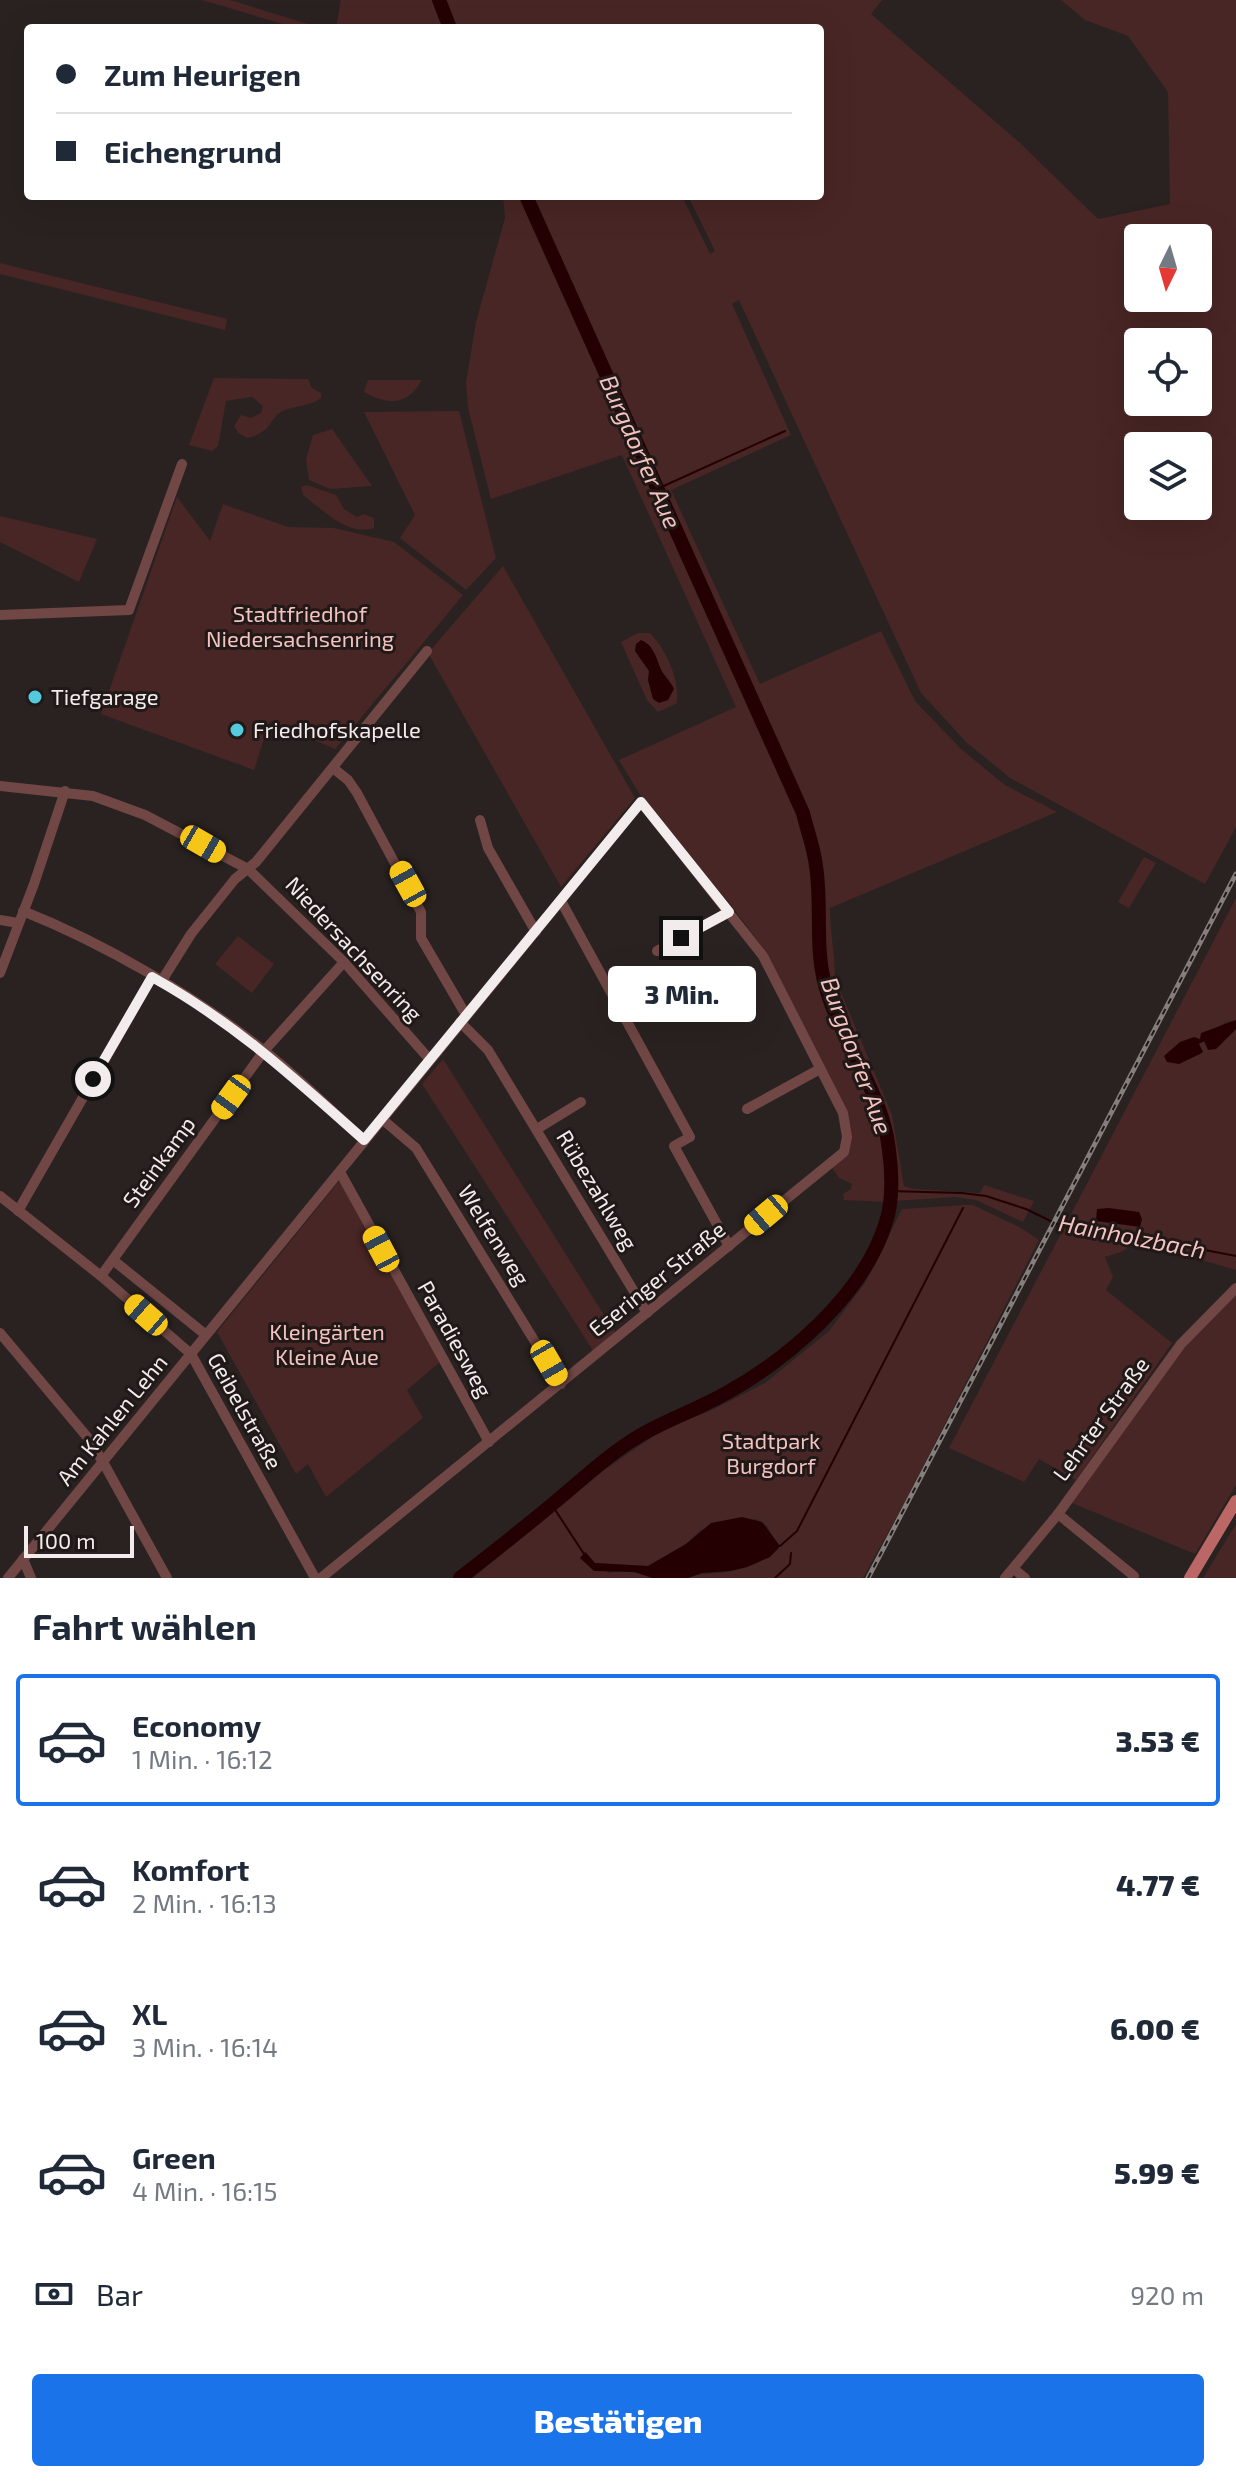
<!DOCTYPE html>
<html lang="de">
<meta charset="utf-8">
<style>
body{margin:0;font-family:"Exo 2",sans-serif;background:#f2f2f3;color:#1f2937;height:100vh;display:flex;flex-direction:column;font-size:30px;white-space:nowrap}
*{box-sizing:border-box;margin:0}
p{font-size:26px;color:#747a83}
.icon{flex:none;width:44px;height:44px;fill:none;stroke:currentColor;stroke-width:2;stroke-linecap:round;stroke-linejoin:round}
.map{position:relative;height:1578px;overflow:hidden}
.side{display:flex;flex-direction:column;background:#fff;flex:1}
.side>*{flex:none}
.hud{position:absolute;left:24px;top:24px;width:800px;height:176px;border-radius:8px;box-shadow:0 8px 32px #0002;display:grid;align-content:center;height:176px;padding:0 32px;background:#fff}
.needle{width:52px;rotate:185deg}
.controls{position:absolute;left:1124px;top:224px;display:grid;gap:16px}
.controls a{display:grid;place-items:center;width:88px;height:88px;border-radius:8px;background:#fff;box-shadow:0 8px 32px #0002;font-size:40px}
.scale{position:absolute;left:24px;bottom:20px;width:110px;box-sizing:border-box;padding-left:8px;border:4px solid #f2ecec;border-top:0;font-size:22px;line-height:28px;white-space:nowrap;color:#f2ecec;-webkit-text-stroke:6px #201918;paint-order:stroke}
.end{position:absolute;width:36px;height:36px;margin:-18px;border:10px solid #f2ecec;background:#111;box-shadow:0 0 0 4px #111}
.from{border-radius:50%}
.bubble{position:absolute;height:56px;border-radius:8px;background:#fff;box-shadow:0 8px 32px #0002;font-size:26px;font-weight:800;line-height:56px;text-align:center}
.car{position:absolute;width:24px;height:48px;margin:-24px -12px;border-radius:10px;box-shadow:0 0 6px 2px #0007;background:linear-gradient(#f5c518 24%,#345 0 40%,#f5c518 0 76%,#345 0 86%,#f5c518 0)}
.hud b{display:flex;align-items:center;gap:28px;height:76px;font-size:30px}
.hud b+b{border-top:2px solid #e0e1e3}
.hud i{width:20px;height:20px;background:#1f2937}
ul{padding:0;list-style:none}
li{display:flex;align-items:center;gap:24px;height:132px;margin:0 16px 12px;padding:0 16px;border:4px solid transparent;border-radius:8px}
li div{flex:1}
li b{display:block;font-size:30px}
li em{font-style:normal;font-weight:800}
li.current{border-color:#1a73e8}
li>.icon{width:72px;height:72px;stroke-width:1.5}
h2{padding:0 32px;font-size:36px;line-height:96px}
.pay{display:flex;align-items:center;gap:20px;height:88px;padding:0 32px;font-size:30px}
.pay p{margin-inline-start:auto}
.action{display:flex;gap:16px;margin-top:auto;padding:16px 32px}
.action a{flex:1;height:92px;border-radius:8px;background:#1a73e8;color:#fff;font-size:32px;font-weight:800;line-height:92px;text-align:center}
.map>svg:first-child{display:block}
.green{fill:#482625;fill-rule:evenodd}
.water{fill:#240002}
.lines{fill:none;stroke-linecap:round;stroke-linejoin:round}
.stream{stroke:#240002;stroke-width:2}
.river{stroke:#240002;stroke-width:14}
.minor{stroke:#704745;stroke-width:10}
.major{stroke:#bb6765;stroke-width:12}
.rail-casing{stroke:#847e7d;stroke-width:5}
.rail{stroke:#201918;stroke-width:2;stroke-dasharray:6;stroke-linecap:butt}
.route{stroke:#f2ecec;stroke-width:10}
.poi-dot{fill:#54cadd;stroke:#201918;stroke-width:3}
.labels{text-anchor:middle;stroke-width:6;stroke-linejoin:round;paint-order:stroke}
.park-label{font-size:22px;fill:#f4c2bf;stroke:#201918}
.poi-label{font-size:22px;fill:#f2ecec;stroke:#201918;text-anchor:start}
.street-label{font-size:22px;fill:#f2ecec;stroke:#201918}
.water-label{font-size:24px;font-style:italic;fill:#f4c2bf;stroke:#201918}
</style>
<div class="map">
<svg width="1236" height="1578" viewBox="0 0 1236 1578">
<rect width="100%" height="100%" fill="#292221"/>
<g class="green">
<polygon points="202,0 230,0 321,28 296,28"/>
<polygon points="341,0 435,0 446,28 336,28"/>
<path d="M441,0H882L871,14L1019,142L1098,219L1170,204L1168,92L1128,36L1085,20L1061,0H1236V827L1205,884L1010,778L966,742L921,693L739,300L732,304L791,435L671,490L760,684L881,631L915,701L961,749L1005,785L1057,812L830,908C830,933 835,954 835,978L892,1115L904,1186L914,1189L980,1193L984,1185L1034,1201L1023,1222L976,1200L955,1197L894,1201L892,1150L883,1112L827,982L821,949L819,865L805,811L529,196H682L710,254L715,251L688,196H820V28H453ZM1138,238H1198V298H1138ZM1138,342H1198V402H1138ZM1138,446H1198V506H1138Z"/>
<polygon points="503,196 521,196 748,702 800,823 812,872 815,949 818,973 825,999 843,1043 879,1120 885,1156 886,1202 844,1200 843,1194 851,1189 852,1184 839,1178 832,1168 851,1136 767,953 730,904 654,818 619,760 736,707 622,455 491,499 468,408 466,382 476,322 505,218"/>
<polygon points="0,263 227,319 225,330 0,274"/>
<path d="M214,378L308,379L312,388L321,393V398C309,407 296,405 283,411C267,419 275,431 247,438L238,433L234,426L241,415L251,418L261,413L263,406L252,397L226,401L218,446L212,451L189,445Z"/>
<path d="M368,380H422C406,407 388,405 364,392Z"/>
<polygon points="459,411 496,558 466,590 400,538 415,515 364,412"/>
<polygon points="332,429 372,486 330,489 309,480 306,460 313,435"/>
<path d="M307,485L336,495L344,509L357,517L364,514L374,518V528C348,537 323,510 303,495L301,487Z"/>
<polygon points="177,497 210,541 223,504 288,527 334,528 394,542 463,595 335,749 270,721 254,770 101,714"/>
<polygon points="0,516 97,539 79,582 0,542"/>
<polygon points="503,566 635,798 561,887 428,653"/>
<path d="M638,633H650C667,651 679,678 677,703L658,712L647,700L621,642Z"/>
<polygon points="1144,857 1156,863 1129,908 1118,902"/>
<polygon points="1236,898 1236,1020 1226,1022 1200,1040 1194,1037 1203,1052 1199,1044 1205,1041 1216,1049 1236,1029 1236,1270 1138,1242 1121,1252 1105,1257 1113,1277 1106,1290 1172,1343 1076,1480 1039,1459 1024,1482 949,1448"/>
<polygon points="238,936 274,964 252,993 215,964"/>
<polygon points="443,1059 616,1334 594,1352 422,1084"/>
<polygon points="340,1180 440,1362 407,1390 423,1418 326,1497 308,1464 296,1474 217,1332"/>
<path d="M965,1205H973L1021,1228L1039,1240L907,1498L863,1578H688C702,1572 712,1574 726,1572C746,1569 764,1562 779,1549L767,1526L756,1519L701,1530L686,1544L648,1566L595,1563L586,1552L580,1558L609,1573C624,1569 638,1573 652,1578H473L603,1471L661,1431L714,1409L765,1383L829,1331L865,1283L902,1209Z"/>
<polygon points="1236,1295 1236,1485 1195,1554 1072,1503 1184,1346"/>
<polygon points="1236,1524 1236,1578 1203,1578"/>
</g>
<g class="water">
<path d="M641,640C656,646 656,661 663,673C667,679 671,682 674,689L668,700L659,703L653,699L648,680L649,671L635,651L636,644Z"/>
<polygon points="1236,1020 1236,1029 1216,1049 1208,1050 1204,1041 1199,1044 1203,1052 1200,1054 1179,1064 1167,1062 1164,1056 1180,1042 1194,1037 1200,1039 1201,1033"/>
<polygon points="1109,1208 1139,1212 1142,1219 1140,1227 1096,1221 1097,1209"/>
<polygon points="742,1517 762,1522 780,1546 770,1557 747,1567 730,1571 702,1573 688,1578 652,1578 635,1572 594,1571 580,1558 585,1552 595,1563 648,1566 686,1544 711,1523"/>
</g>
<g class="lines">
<g class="stream">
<polyline points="657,489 785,431"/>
<polyline points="889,1191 962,1193 986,1196 1026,1209 1063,1227 1112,1232 1236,1256"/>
<polyline points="552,1505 584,1554"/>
<polyline points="780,1546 797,1531 963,1208"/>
<polyline points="775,1578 790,1564 791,1553"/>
</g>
<g class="river">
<polyline points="439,0 450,28"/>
<path d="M460,1578C492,1553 524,1528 555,1502C577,1484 598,1464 621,1448C652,1425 688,1414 723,1395C787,1360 864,1295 886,1222C893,1202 892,1171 889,1150C883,1091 838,1038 824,981C815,943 822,904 816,866C814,848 807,830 803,813L526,196"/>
</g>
<g class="minor">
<polyline points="0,615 129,610 182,464"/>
<polyline points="333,768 348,780 357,793 421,912 421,938 466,1015"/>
<polyline points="0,786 93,796 145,815 248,869 344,962 430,1060"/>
<polyline points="480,820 488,848 536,932"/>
<polyline points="561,901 690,1137 674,1146 729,1246"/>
<path d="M23,911C103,943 195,996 263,1050C298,1077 330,1110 364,1140"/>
<polyline points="0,920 18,923"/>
<polyline points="657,951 729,912"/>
<polyline points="0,973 34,884 65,791"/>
<polyline points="161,982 191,934 235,879 256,862 427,651"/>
<polyline points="460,1022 488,1050 647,1313"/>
<polyline points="747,1109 820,1069"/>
<polyline points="382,1119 416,1148 561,1384"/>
<polyline points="537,1129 581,1102"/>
<polyline points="340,1172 489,1442"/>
<polyline points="0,1196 101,1276 191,1354 315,1578"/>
<polyline points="18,1211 152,977"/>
<polyline points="113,1260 206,1335"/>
<polyline points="101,1276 264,1051 344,962"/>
<polyline points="0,1333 88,1438 103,1462 167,1578"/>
<polyline points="1058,1514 1134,1576"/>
<polyline points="23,1559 31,1578"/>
<polyline points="1014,1569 1025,1578"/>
<polyline points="8,1578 641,802 763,956 843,1113 847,1137 844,1152 321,1578"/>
<polyline points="1005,1578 1058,1514 1181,1344 1236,1288"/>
</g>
<polyline class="major" points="1190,1578 1236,1501"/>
<g class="rail-casing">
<polyline id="rail" points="868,1578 1236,874"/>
</g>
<use href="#rail" class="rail"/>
</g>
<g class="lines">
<path class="route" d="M93,1079L152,977C235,1023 294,1078 364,1140L641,802L729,912L681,938"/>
</g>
<g class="poi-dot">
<circle cx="35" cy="697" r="8"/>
<circle cx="237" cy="730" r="8"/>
</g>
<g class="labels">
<g class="park-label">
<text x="300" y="622">Stadtfriedhof<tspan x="300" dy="25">Niedersachsenring</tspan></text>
<text x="327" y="1340">Kleingärten<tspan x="327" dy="25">Kleine Aue</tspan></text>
<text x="771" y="1449">Stadtpark<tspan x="771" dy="25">Burgdorf</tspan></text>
</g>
<g class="poi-label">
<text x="51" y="705">Tiefgarage</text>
<text x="253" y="738">Friedhofskapelle</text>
</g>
<g class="street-label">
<text transform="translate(354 949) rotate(47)" y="8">Niedersachsenring</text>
<text transform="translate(159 1162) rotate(-54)" y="8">Steinkamp</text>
<text transform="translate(597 1190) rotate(59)" y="8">Rübezahlweg</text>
<text transform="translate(494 1235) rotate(58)" y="8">Welfenweg</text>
<text transform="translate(657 1279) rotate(-39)" y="8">Eseringer Straße</text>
<text transform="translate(455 1339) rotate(61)" y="8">Paradiesweg</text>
<text transform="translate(245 1411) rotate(61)" y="8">Geibelstraße</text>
<text transform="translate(1101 1419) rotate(-54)" y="8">Lehrter Straße</text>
<text transform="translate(112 1420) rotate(-51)" y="8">Am Kahlen Lehn</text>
</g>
<g class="water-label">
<text transform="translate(640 452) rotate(66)" y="8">Burgdorfer Aue</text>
<text transform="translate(856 1056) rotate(70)" y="8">Burgdorfer Aue</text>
<text transform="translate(1132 1237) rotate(11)" y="8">Hainholzbach</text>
</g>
</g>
</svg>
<div class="controls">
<a><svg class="needle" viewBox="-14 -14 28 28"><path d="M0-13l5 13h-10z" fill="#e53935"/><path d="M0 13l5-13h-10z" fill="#747a83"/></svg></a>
<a><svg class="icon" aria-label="locate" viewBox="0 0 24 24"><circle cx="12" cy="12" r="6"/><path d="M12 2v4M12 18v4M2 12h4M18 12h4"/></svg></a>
<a><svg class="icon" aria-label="layers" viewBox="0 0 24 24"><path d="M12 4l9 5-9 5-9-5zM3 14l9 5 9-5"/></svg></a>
</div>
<div class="scale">100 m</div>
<i class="end from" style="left:93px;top:1079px"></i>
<i class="end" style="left:681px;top:938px"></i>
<div class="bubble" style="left:608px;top:966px;width:148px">3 Min.</div>
<i class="car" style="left:203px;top:844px;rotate:120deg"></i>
<i class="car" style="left:408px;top:884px;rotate:331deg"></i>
<i class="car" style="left:231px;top:1097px;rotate:216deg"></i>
<i class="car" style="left:766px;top:1215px;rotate:230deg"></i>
<i class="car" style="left:381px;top:1249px;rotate:332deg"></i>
<i class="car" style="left:146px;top:1315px;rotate:311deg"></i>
<i class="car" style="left:549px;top:1363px;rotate:150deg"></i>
<div class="hud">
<b><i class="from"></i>Zum Heurigen</b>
<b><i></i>Eichengrund</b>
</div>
</div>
<section class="side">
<h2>Fahrt wählen</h2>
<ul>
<li class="current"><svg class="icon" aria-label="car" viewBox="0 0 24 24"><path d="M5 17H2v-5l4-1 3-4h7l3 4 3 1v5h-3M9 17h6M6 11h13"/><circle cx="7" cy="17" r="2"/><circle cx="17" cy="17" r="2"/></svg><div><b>Economy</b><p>1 Min. · 16:12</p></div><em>3.53 €</em></li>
<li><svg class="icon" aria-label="car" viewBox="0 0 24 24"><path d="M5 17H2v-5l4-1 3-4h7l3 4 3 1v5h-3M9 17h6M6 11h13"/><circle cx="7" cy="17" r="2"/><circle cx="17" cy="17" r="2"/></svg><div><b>Komfort</b><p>2 Min. · 16:13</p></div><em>4.77 €</em></li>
<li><svg class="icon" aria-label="car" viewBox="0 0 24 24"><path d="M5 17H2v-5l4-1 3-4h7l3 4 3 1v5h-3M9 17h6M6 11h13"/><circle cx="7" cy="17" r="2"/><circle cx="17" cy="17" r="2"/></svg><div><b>XL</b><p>3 Min. · 16:14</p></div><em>6.00 €</em></li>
<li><svg class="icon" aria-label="car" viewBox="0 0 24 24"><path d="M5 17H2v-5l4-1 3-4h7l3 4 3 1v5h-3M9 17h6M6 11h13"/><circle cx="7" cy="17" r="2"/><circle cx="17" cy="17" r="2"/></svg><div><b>Green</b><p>4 Min. · 16:15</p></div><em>5.99 €</em></li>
</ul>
<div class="pay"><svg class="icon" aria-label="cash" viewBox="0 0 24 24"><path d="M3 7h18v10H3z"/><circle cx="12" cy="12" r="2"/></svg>Bar<p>920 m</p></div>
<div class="action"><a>Bestätigen</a></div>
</section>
